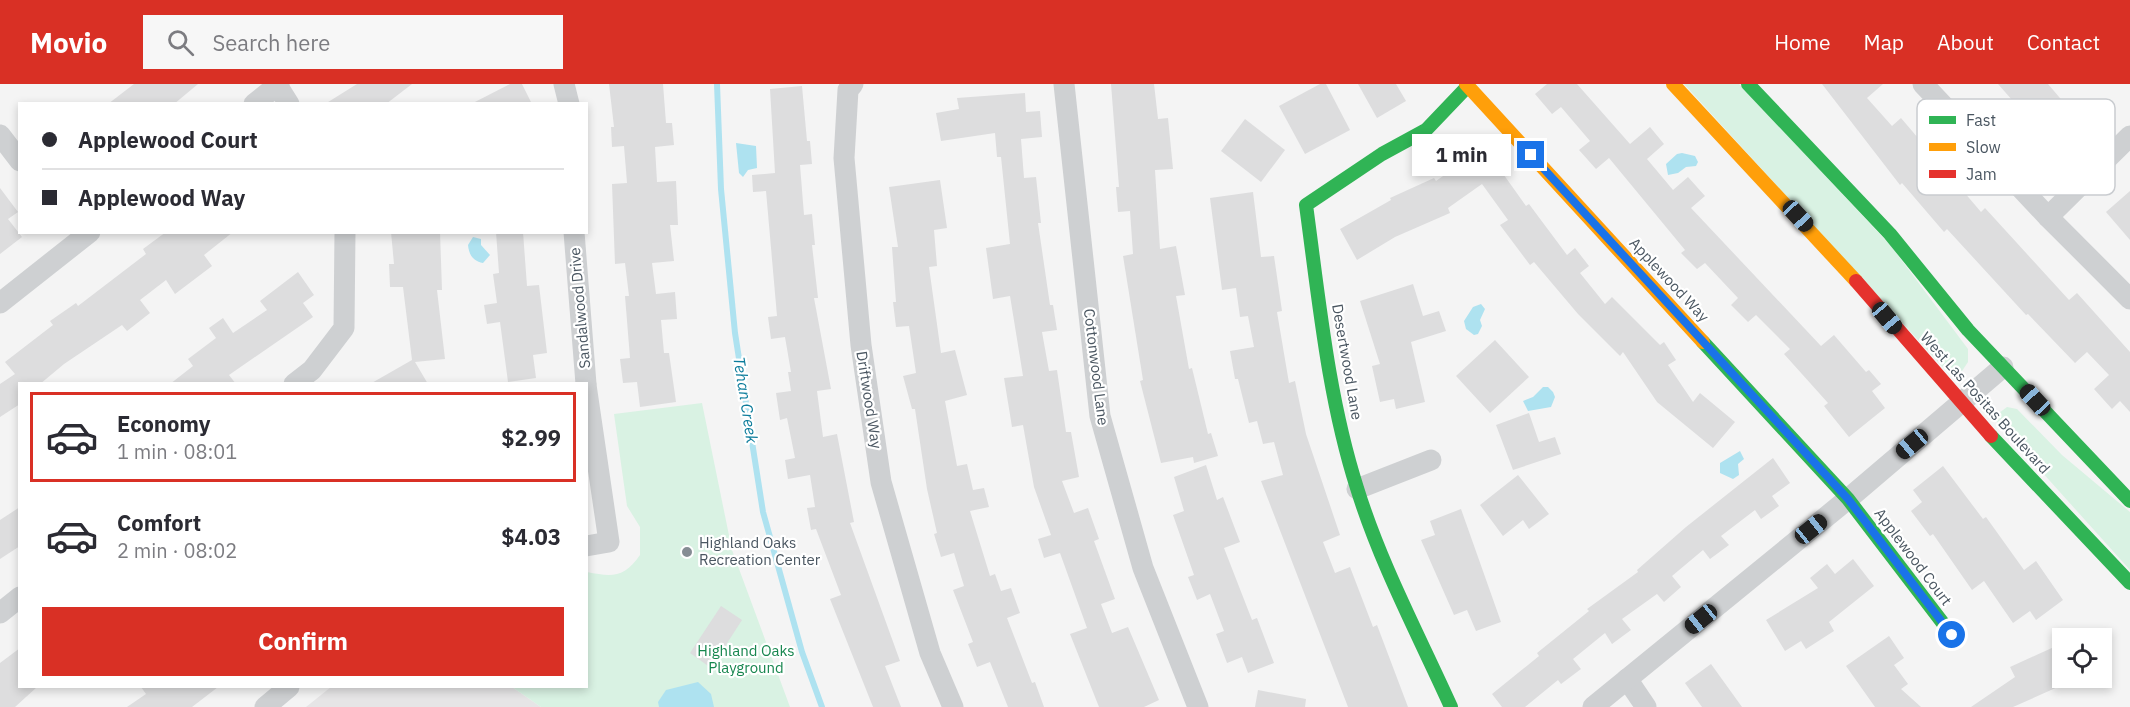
<!DOCTYPE html>
<meta charset="utf-8">
<style>
body{margin:0;font-family:"IBM Plex Sans",sans-serif;background:#f7f7f7;color:#2b2b33;height:100vh;display:flex;flex-direction:column;font-size:22px;white-space:nowrap}
*{box-sizing:border-box;margin:0}
p{font-size:20px;color:#7c7c81}
.icon{flex:none;width:33px;height:33px;fill:none;stroke:currentColor;stroke-width:2;stroke-linecap:round;stroke-linejoin:round}
.map{position:relative;flex:1;overflow:hidden}
.side{position:absolute;left:18px;top:298px;width:570px;height:306px;display:flex;flex-direction:column;background:#fff;border-radius:0px;box-shadow:0 3px 9px #0003}
.side>*{flex:none}
.guide{position:absolute;left:18px;top:18px;width:570px;height:132px;border-radius:0px;box-shadow:0 3px 9px #0003;display:grid;align-content:center;height:132px;padding:0 24px;background:#fff}
.buttons{position:absolute;left:2052px;top:544px;display:grid;gap:12px}
.buttons a{display:grid;place-items:center;width:60px;height:60px;border-radius:0px;background:#fff;box-shadow:0 3px 9px #0003;font-size:30px}
.end{position:absolute;width:27px;height:27px;margin:-14px;border:8px solid #1a73e8;background:#fff;box-shadow:0 0 0 3px #fff}
.from{border-radius:50%}
.bubble{position:absolute;height:42px;border-radius:0px;background:#fff;box-shadow:0 3px 9px #0003;font-size:20px;font-weight:700;line-height:42px;text-align:center}
.car{position:absolute;width:18px;height:36px;margin:-18px -9px;border-radius:8px;box-shadow:0 0 4px 2px #0007;background:linear-gradient(#222 24%,#8ab4d8 0 40%,#222 0 76%,#8ab4d8 0 86%,#222 0)}
.guide b{display:flex;align-items:center;gap:21px;height:57px;font-size:22px}
.guide b+b{border-top:2px solid #e1e1e2}
.guide i{width:15px;height:15px;background:#2b2b33}
ul{padding:10px 0 0;list-style:none}
li{display:flex;align-items:center;gap:18px;height:90px;margin:0 12px 9px;padding:0 12px;border:3px solid transparent;border-radius:0px}
li div{flex:1}
li b{display:block;font-size:22px}
li em{font-style:normal;font-weight:700}
li.active{border-color:#d93025}
li>.icon{width:54px;height:54px;stroke-width:1.5}
.button{display:flex;gap:12px;margin-top:auto;padding:12px 24px}
.button a{flex:1;height:69px;border-radius:0px;background:#d93025;color:#fff;font-size:24px;font-weight:700;line-height:69px;text-align:center}
header{display:flex;align-items:center;gap:36px;box-sizing:border-box;height:84px;padding:0 30px;background:#d93025;color:#fff}
header strong{font-size:28px}
nav{display:flex;gap:33px;margin-inline-start:auto;font-size:21px}
.search{width:420px;height:54px;background:#f7f7f7;display:flex;align-items:center;gap:15px;box-sizing:border-box;padding:0 21px;border-radius:0px;color:#7c7c81;font-size:22px}
.map>svg:first-child{display:block}
.education{fill:#e6e5e6}
.green{fill:#d9f2e3}
.water{fill:#aee2f0}
.lines{fill:none;stroke-linecap:round;stroke-linejoin:round}
.stream{stroke:#aee2f0;stroke-width:6}
.building{fill:#ddddde}
.street{stroke:#ced0d2;stroke-width:21}
.fast{stroke:#30b455;stroke-width:14}
.slow{stroke:#ff9f0a;stroke-width:14}
.jam{stroke:#e5322d;stroke-width:14}
.route{stroke:#1a73e8;stroke-width:8}
.poi-dot{fill:#868d94;stroke:#fff;stroke-width:2}
.labels{text-anchor:middle;stroke-width:4.5;stroke-linejoin:round;paint-order:stroke}
.street-label{font-size:15px;fill:#4a5661;stroke:#fff}
.poi-label{font-size:15px;fill:#4a5661;stroke:#fff;text-anchor:start}
.park-label{font-size:15px;fill:#17864f;stroke:#fff}
.water-label{font-size:16px;font-style:italic;fill:#0c7c9b;stroke:#fff}
.key{fill:#fff;stroke:#c9ccd0;stroke-width:1.5}
.key-label{font-size:16px;fill:#4a5661}
</style>
<header>
<strong>Movio</strong>
<div class="search"><svg class="icon" aria-label="search" viewBox="0 0 24 24"><circle cx="10" cy="10" r="6"/><path d="M15 15l6 6"/></svg>Search here</div>
<nav><a>Home</a><a>Map</a><a>About</a><a>Contact</a></nav>
</header>
<div class="map">
<svg width="2130" height="623" viewBox="0 0 2130 623">
<rect width="100%" height="100%" fill="#f4f4f4"/>
<polygon class="education" points="331,603 512,603 541,623 306,623"/>
<g class="green">
<polygon points="1684,0 1739,0 1891,162 1968,265 1968,278 1962,287 1950,291"/>
<path d="M702,319L732,466L790,623H541L512,603H586L587,488C612,493 624,494 640,471V443L627,422L614,330Z"/>
<polygon points="2007,323 2017,325 2062,371 2130,428 2130,486 1996,337 1999,329"/>
</g>
<g class="water">
<polygon points="736,59 756,62 757,84 748,86 743,93 739,89"/>
<polygon points="1682,69 1695,72 1698,78 1696,82 1686,83 1678,89 1668,91 1666,80 1677,70"/>
<path d="M473,153L481,155V161L490,171L483,179C473,177 469,171 468,161Z"/>
<polygon points="1481,220 1485,225 1480,236 1482,242 1478,250 1474,251 1466,245 1464,237 1473,223"/>
<polygon points="1543,303 1548,303 1553,308 1555,313 1551,323 1528,327 1523,317 1533,313"/>
<polygon points="1740,367 1744,375 1738,380 1739,391 1733,395 1720,389 1720,379"/>
<polygon points="698,598 711,610 714,623 659,623 658,618 666,606"/>
</g>
<g class="lines">
<polyline class="stream" points="717,0 721,105 735,249 763,428 802,568 822,623"/>
</g>
<g class="building">
<polygon points="134,0 198,0 174,20 108,20"/>
<polygon points="357,0 412,0 386,20 325,20"/>
<polygon points="510,0 522,0 532,20 471,20"/>
<polygon points="609,0 663,0 666,39 672,39 674,61 655,63 657,98 676,97 678,141 670,141 674,177 652,179 656,210 675,208 677,235 661,236 664,269 669,269 676,318 640,323 637,298 623,299 620,275 630,274 625,212 629,212 625,179 615,180 612,100 627,99 624,62 612,63 611,43 614,43"/>
<polygon points="1111,0 1154,0 1158,35 1168,34 1173,85 1155,86 1160,165 1176,162 1185,211 1176,212 1189,285 1192,284 1208,350 1211,349 1218,372 1194,379 1193,373 1161,379 1140,297 1143,296 1123,172 1133,170 1130,127 1118,128 1116,103 1119,103"/>
<polygon points="1320,0 1326,0 1350,46 1305,70 1279,22"/>
<polygon points="1358,0 1396,0 1406,17 1377,34"/>
<polygon points="1547,0 1577,0 1630,60 1650,43 1664,60 1647,75 1673,106 1688,93 1705,112 1691,124 1821,262 1834,251 1866,288 1869,286 1881,300 1872,307 1885,324 1849,353 1824,322 1828,319 1784,270 1790,265 1756,231 1748,238 1731,221 1738,214 1705,179 1697,185 1681,169 1685,166 1609,74 1596,85 1579,66 1590,57 1561,23 1552,30 1535,10"/>
<polygon points="1822,0 1883,0 1867,14 1892,42 1901,34 1981,128 1985,124 2069,216 2077,209 2130,268 2130,328 2120,317 2112,325 2094,305 2109,291 2087,268 2075,279 2028,230 2026,231 1947,145 1944,148 1902,99 1900,101"/>
<polygon points="1998,0 2048,0 2083,41 2050,68 2016,28 2020,25"/>
<polygon points="802,2 807,57 810,57 812,80 800,81 804,131 812,130 815,161 812,161 818,214 814,214 831,305 817,307 823,353 837,350 854,438 850,439 900,577 885,582 901,623 873,623 830,515 841,511 816,445 811,446 807,424 815,423 810,391 788,395 785,376 795,374 787,334 780,336 776,309 791,307 788,288 791,288 785,253 771,255 768,233 777,232 766,107 753,108 752,91 775,89 770,5"/>
<polygon points="1025,9 1026,28 1040,27 1042,53 1021,55 1024,94 1036,93 1041,139 1038,139 1050,221 1053,221 1057,246 1042,248 1049,287 1057,286 1066,348 1071,348 1079,393 1062,397 1074,429 1088,424 1099,455 1094,457 1115,515 1101,520 1112,549 1128,543 1159,616 1144,623 1099,623 1070,550 1087,544 1060,469 1044,474 1038,455 1051,451 1034,403 1023,341 1012,343 1004,294 1023,292 1010,212 993,215 986,164 1010,160 1001,73 997,73 995,49 941,57 936,29 959,25 957,14"/>
<polygon points="1245,35 1285,66 1261,98 1221,67"/>
<polygon points="1484,63 1526,122 1529,120 1567,171 1575,164 1589,182 1580,189 1605,220 1612,213 1660,261 1664,258 1676,276 1668,281 1693,318 1700,309 1735,338 1713,364 1657,318 1623,268 1620,272 1578,230 1534,178 1530,181 1500,141 1508,136 1482,100 1448,124 1450,129 1395,153 1357,176 1340,145 1391,116 1390,114 1434,94 1436,97"/>
<polygon points="940,96 947,144 934,146 937,182 929,183 941,269 955,266 967,311 945,317 957,382 967,380 973,406 984,404 989,423 970,427 990,492 995,490 1001,507 1011,504 1020,529 1007,534 1032,599 1035,598 1044,623 1008,623 990,578 977,583 968,560 973,558 953,506 964,502 954,469 941,473 934,450 937,449 927,405 915,325 912,325 903,292 916,289 909,242 896,243 893,218 896,218 892,163 898,163 889,103"/>
<polygon points="0,104 18,128 8,135 22,153 0,170"/>
<polygon points="2130,107 2130,156 2106,128"/>
<polygon points="1253,108 1261,173 1274,172 1282,227 1277,228 1289,299 1295,297 1306,350 1340,451 1323,458 1335,489 1350,483 1373,543 1377,541 1408,623 1348,623 1261,397 1283,391 1274,358 1263,360 1257,337 1249,339 1238,295 1235,295 1230,267 1254,263 1248,232 1240,233 1236,204 1222,206 1210,114"/>
<polygon points="166,148 233,148 204,171 212,182 175,210 166,196 140,216 150,229 127,247 122,241 64,280 40,300 20,300 20,320 0,333 0,300 15,290 5,278 53,241 50,237 76,219 78,222 146,170 143,165"/>
<polygon points="391,148 440,148 442,206 437,206 445,275 415,278 428,300 370,300 412,276 403,203 390,203 389,180 394,180"/>
<polygon points="496,148 523,148 527,202 539,201 547,269 533,271 536,294 508,298 500,238 487,240 484,221 497,219 493,190 499,189"/>
<polygon points="298,188 314,211 303,219 313,233 229,291 236,300 170,300 193,282 188,275 216,254 209,244 223,234 233,249 267,226 260,217"/>
<polygon points="1413,200 1423,232 1439,227 1446,247 1411,258 1425,318 1396,325 1394,315 1380,318 1372,282 1380,280 1360,217"/>
<polygon points="1495,256 1529,293 1490,329 1456,292"/>
<polygon points="1529,329 1539,358 1555,353 1561,370 1513,386 1496,341"/>
<polygon points="1773,374 1790,399 1772,412 1779,422 1761,435 1755,426 1721,452 1729,461 1710,475 1703,466 1672,492 1681,503 1664,518 1657,510 1622,535 1631,546 1612,560 1605,549 1573,575 1581,585 1561,600 1558,596 1525,623 1502,623 1492,610 1539,572 1537,569 1589,527 1587,525 1638,488 1637,486 1686,443"/>
<polygon points="1206,381 1217,416 1223,413 1240,458 1224,464 1252,536 1257,534 1274,579 1248,589 1242,573 1227,579 1216,550 1224,547 1210,510 1197,516 1188,493 1194,491 1173,431 1184,427 1174,393"/>
<polygon points="1943,382 1983,435 1986,433 2024,486 2036,477 2063,516 2036,536 2030,527 2013,539 1984,497 1972,506 1933,450 1930,452 1911,427 1922,418 1913,406"/>
<polygon points="1518,391 1549,430 1529,445 1523,436 1503,452 1480,421"/>
<polygon points="20,423 20,462 0,475 0,436"/>
<polygon points="1461,425 1501,538 1476,547 1467,526 1454,531 1421,456 1435,451 1430,437"/>
<polygon points="1853,475 1874,502 1829,538 1834,547 1806,565 1801,557 1785,567 1766,536 1818,504 1810,494 1827,480 1835,490"/>
<polygon points="721,522 742,536 711,584 690,569"/>
<polygon points="1889,552 1904,574 1894,581 1908,600 1901,605 1921,623 1875,623 1846,582"/>
<polygon points="2054,563 2062,582 2062,594 2068,594 2069,598 2013,623 1971,623 2015,593 2010,583"/>
<polygon points="20,564 20,603 37,603 15,623 0,623 0,579"/>
<polygon points="1711,580 1742,623 1702,623 1685,599"/>
<polygon points="141,603 218,603 192,623 127,623 146,610"/>
<polygon points="1258,606 1306,615 1305,623 1255,623"/>
</g>
<g class="lines">
<g class="street">
<polyline points="564,0 569,20"/>
<polyline points="853,0 848,6 844,74 861,261 881,398 930,569 953,623"/>
<polyline points="1064,0 1100,332 1143,484 1198,623"/>
<polyline points="1923,0 2048,133 2130,215"/>
<polyline points="277,1 289,20"/>
<polyline points="254,20 279,0"/>
<polyline points="0,51 20,77"/>
<polyline points="2048,133 2130,52"/>
<polyline points="574,148 586,300"/>
<polyline points="0,219 90,148"/>
<polyline points="294,300 312,286 344,244 345,148"/>
<polyline points="586,301 609,458 586,462"/>
<polyline points="1357,405 1431,376"/>
<polyline points="0,529 20,513"/>
<polyline points="1627,595 1646,623"/>
<polyline points="265,623 289,603"/>
<polyline points="1593,623 1848,415 2003,283"/>
</g>
<g class="fast">
<polyline points="1748,0 1890,150 1968,246 2130,417"/>
<polyline points="1703,258 1848,415 1952,551"/>
<polyline points="1991,352 2130,499"/>
<path d="M1451,623C1419,552 1380,479 1357,404C1328,313 1319,216 1306,121L1382,70L1426,46L1468,2"/>
</g>
<g class="slow">
<polyline points="1466,0 1703,258"/>
<polyline points="1673,0 1856,197"/>
</g>
<polyline class="jam" points="1856,197 1991,352"/>
</g>
<g class="lines">
<polyline class="route" points="1531,71 1848,415 1952,551"/>
</g>
<circle class="poi-dot" cx="687" cy="468" r="6"/>
<g class="labels">
<g class="street-label">
<text transform="translate(1669 196) rotate(47)" y="5">Applewood Way</text>
<text transform="translate(580 224) rotate(-95)" y="5">Sandalwood Drive</text>
<text transform="translate(1347 278) rotate(80)" y="5">Desertwood Lane</text>
<text transform="translate(1096 283) rotate(83)" y="5">Cottonwood Lane</text>
<text transform="translate(869 316) rotate(81)" y="5">Driftwood Way</text>
<text transform="translate(1985 319) rotate(48)" y="5">West Las Positas Boulevard</text>
<text transform="translate(1913 473) rotate(53)" y="5">Applewood Court</text>
</g>
<g class="poi-label">
<text x="699" y="464">Highland Oaks<tspan x="699" dy="17">Recreation Center</tspan></text>
</g>
<g class="park-label">
<text x="746" y="572">Highland Oaks<tspan x="746" dy="17">Playground</tspan></text>
</g>
<g class="water-label">
<text transform="translate(746 316) rotate(81)" y="6">Tehan Creek</text>
</g>
</g>
<rect x="1917" y="15" width="198" height="96" rx="9" class="key"/>
<rect x="1929" y="32" width="27" height="8" fill="#30b455"/>
<rect x="1929" y="59" width="27" height="8" fill="#ff9f0a"/>
<rect x="1929" y="86" width="27" height="8" fill="#e5322d"/>
<g class="key-label">
<text x="1966" y="42">Fast</text>
<text x="1966" y="69">Slow</text>
<text x="1966" y="96">Jam</text>
</g>
</svg>
<div class="buttons">
<a><svg class="icon" aria-label="locate" viewBox="0 0 24 24"><circle cx="12" cy="12" r="6"/><path d="M12 2v4M12 18v4M2 12h4M18 12h4"/></svg></a>
</div>
<i class="end from" style="left:1952px;top:551px"></i>
<i class="end" style="left:1531px;top:71px"></i>
<div class="bubble" style="left:1412px;top:50px;width:99px">1 min</div>
<i class="car" style="left:1798px;top:132px;rotate:137deg"></i>
<i class="car" style="left:1887px;top:234px;rotate:140deg"></i>
<i class="car" style="left:2035px;top:316px;rotate:317deg"></i>
<i class="car" style="left:1912px;top:360px;rotate:230deg"></i>
<i class="car" style="left:1811px;top:445px;rotate:51deg"></i>
<i class="car" style="left:1701px;top:535px;rotate:231deg"></i>
<div class="guide">
<b><i class="from"></i>Applewood Court</b>
<b><i></i>Applewood Way</b>
</div>
<section class="side">
<ul>
<li class="active"><svg class="icon" aria-label="car" viewBox="0 0 24 24"><path d="M5 17H2v-5l4-1 3-4h7l3 4 3 1v5h-3M9 17h6M6 11h13"/><circle cx="7" cy="17" r="2"/><circle cx="17" cy="17" r="2"/></svg><div><b>Economy</b><p>1 min · 08:01</p></div><em>$2.99</em></li>
<li><svg class="icon" aria-label="car" viewBox="0 0 24 24"><path d="M5 17H2v-5l4-1 3-4h7l3 4 3 1v5h-3M9 17h6M6 11h13"/><circle cx="7" cy="17" r="2"/><circle cx="17" cy="17" r="2"/></svg><div><b>Comfort</b><p>2 min · 08:02</p></div><em>$4.03</em></li>
</ul>
<div class="button"><a>Confirm</a></div>
</section>
</div>
